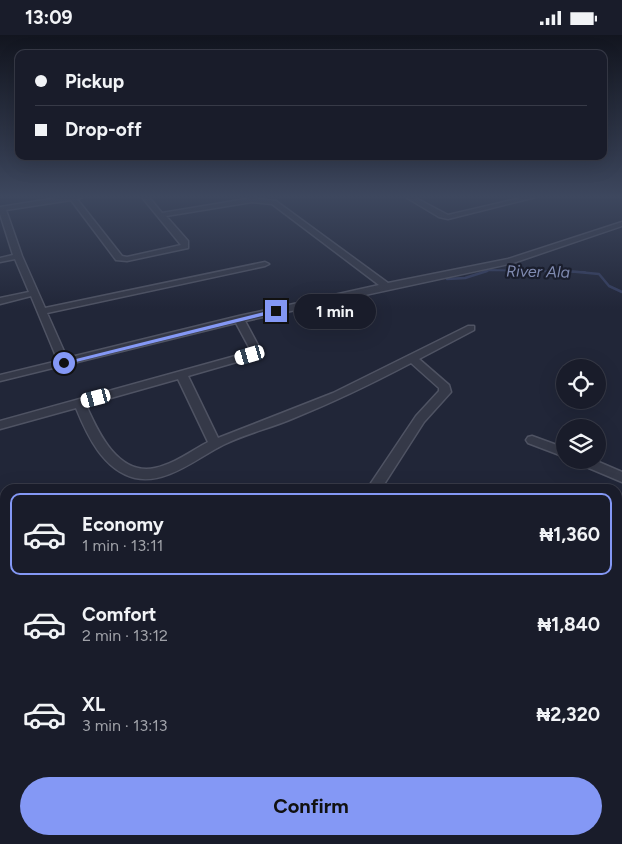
<!DOCTYPE html>
<meta charset="utf-8">
<style>
body{margin:0;font-family:Figtree,sans-serif;background:#222532;color:#f1f3f6;height:100vh;display:flex;flex-direction:column;font-size:19px;white-space:nowrap}
*{box-sizing:border-box;margin:0}
p{font-size:16px;color:#9fa1a8}
.icon{flex:none;width:28px;height:28px;fill:none;stroke:currentColor;stroke-width:2;stroke-linecap:round;stroke-linejoin:round}
.map{position:relative;flex:1;overflow:hidden}
.side{position:absolute;left:0px;top:449px;width:622px;height:361px;display:flex;flex-direction:column;background:#191c2a;border-radius:15px 15px 0 0;box-shadow:0 5px 20px #0002,0 0 0 1px #373a47}
.side>*{flex:none}
.banner{position:absolute;left:15px;top:15px;width:592px;height:110px;border-radius:10px;box-shadow:0 5px 20px #0002,0 0 0 1px #373a47;display:grid;align-content:center;height:110px;padding:0 20px;background:#191c2a}
.tools{position:absolute;left:556px;top:324px;display:grid;gap:10px}
.tools a{display:grid;place-items:center;width:50px;height:50px;border-radius:50%;background:#191c2a;box-shadow:0 5px 20px #0002,0 0 0 1px #373a47;font-size:25px}
.end{position:absolute;width:22px;height:22px;margin:-11px;border:6px solid #8498f5;background:#111;box-shadow:0 0 0 2px #111}
.from{border-radius:50%}
.bubble{position:absolute;height:35px;border-radius:18px;background:#191c2a;box-shadow:0 5px 20px #0002,0 0 0 1px #373a47;font-size:16px;font-weight:700;line-height:35px;text-align:center}
.car{position:absolute;width:15px;height:30px;margin:-15px -8px;border-radius:6px;box-shadow:0 0 4px 1px #0007;background:linear-gradient(#fff 24%,#345 0 40%,#fff 0 76%,#345 0 86%,#fff 0)}
.banner b{display:flex;align-items:center;gap:18px;height:48px;font-size:19px}
.banner b+b{border-top:1px solid #373a47}
.banner i{width:12px;height:12px;background:#f1f3f6}
ul{padding:9px 0 0;list-style:none}
li{display:flex;align-items:center;gap:15px;height:82px;margin:0 10px 8px;padding:0 10px;border:2px solid transparent;border-radius:10px}
li div{flex:1}
li b{display:block;font-size:19px}
li em{font-style:normal;font-weight:700}
li.on{border-color:#8498f5}
li>.icon{width:45px;height:45px;stroke-width:1.5}
.button{display:flex;gap:10px;margin-top:auto;padding:10px 20px}
.button a{flex:1;height:58px;border-radius:30px;background:#8498f5;color:#111;font-size:20px;font-weight:700;line-height:58px;text-align:center}
.status{display:flex;justify-content:space-between;align-items:center;height:35px;padding:0 25px;background:#191c2a;direction:ltr}
.status svg{height:14px;fill:currentColor}
.map>svg:first-child{display:block}
.lines{fill:none;stroke-linecap:round;stroke-linejoin:round}
.stream-far1{stroke:#353e5f;stroke-width:2}
.stream{stroke:#353e5f;stroke-width:2.5}
.minor-casing{stroke:#4f5363;stroke-width:3}
.major-casing{stroke:#3e4252;stroke-width:3}
.minor{fill:#353948;fill-rule:evenodd}
.major{fill:#525768;fill-rule:evenodd}
.route{fill:#8498f5}
.labels{text-anchor:middle;stroke-width:4.5;stroke-linejoin:round;paint-order:stroke}
.far-water-label{font-size:16px;font-style:italic;fill:#808bb1;stroke:#1a1e2d}
</style>
<div class="status"><b>13:09</b><svg viewBox="0 0 49 12"><path d="M0 12V9h3v3zM5 12V6h3v6zM10 12V3h3v9zM15 12V0h3v12zM26 1h20v11H26zM47 4h2v5h-2z"/></svg></div>
<div class="map">
<svg width="622" height="809" viewBox="0 0 622 809">
<rect width="100%" height="100%" fill="#212638"/>
<g class="lines">
<polyline class="stream-far1" points="483,237 490,235 585,237"/>
<g class="stream">
<polyline points="567,236 599,239 609,251 622,257"/>
<polyline points="447,244 465,243 487,236"/>
</g>
<g class="minor-casing">
<g id="minor">
<path d="M70,161H86L77,164L122,221L127,222L181,210L141,161H148L162,178L252,163L276,166L388,248L508,224L622,187V191L513,228L245,286L260,314L254,322L188,341L218,403L333,358L468,291H474V295L419,324L449,350L451,357L424,387L381,454H367L416,381L439,356V353L411,328C373,348 334,367 294,383C271,393 245,399 223,410C197,423 166,450 135,443C103,435 87,400 76,373L0,394V386L246,318L250,314L236,288L0,346V340L58,326L31,261L0,269V263L29,257L15,224L0,227V223L13,220L0,179V172ZM71,165L116,225L127,226L188,213V206L166,181L252,167L272,169L379,250L239,281L67,323L47,278L265,231L269,229L265,227L45,273L22,221L6,175ZM178,344L208,407C191,416 174,429 155,433C118,441 98,397 86,370Z"/>
<polygon points="404,161 412,161 448,180 529,161 540,161 448,184 439,182"/>
<polygon points="532,401 565,413 565,422 528,408 526,405 528,402"/>
<polygon points="576,425 594,425 622,437 622,447 577,428"/>
<polygon points="0,491 5,492 5,504 0,503"/>
<polygon points="5,515 5,529 0,530 0,516"/>
<polygon points="0,616 5,617 5,635 0,634"/>
<polygon points="5,761 5,784 0,786 0,763"/>
<polygon points="336,805 361,805 363,809 338,809"/>
</g>
</g>
<g class="major-casing">
<g id="major">
<polygon points="622,639 622,672 618,674 618,641"/>
<polygon points="541,805 569,805 568,809 540,809"/>
</g>
</g>
<use href="#minor" class="minor"/>
<use href="#major" class="major"/>
</g>
<linearGradient id="sky" x2="0" y2="1"><stop stop-color="#12151f"/><stop offset="0.59" stop-color="#3d475e"/><stop offset="1" stop-color="#3d475e" stop-opacity="0"/></linearGradient>
<rect width="622" height="274" fill="url(#sky)"/>
<polygon class="route" points="276,274 278,277 64,330 60,328"/>
<g class="labels">
<g class="far-water-label">
<text transform="translate(538 236) rotate(1)" y="6">River Ala</text>
</g>
</g>
</svg>
<div class="tools">
<a><svg class="icon" aria-label="locate" viewBox="0 0 24 24"><circle cx="12" cy="12" r="6"/><path d="M12 2v4M12 18v4M2 12h4M18 12h4"/></svg></a>
<a><svg class="icon" aria-label="layers" viewBox="0 0 24 24"><path d="M12 4l9 5-9 5-9-5zM3 14l9 5 9-5"/></svg></a>
</div>
<i class="end from" style="left:64px;top:328px"></i>
<i class="end" style="left:276px;top:276px"></i>
<div class="bubble" style="left:294px;top:259px;width:82px">1 min</div>
<i class="car" style="left:250px;top:320px;rotate:254deg"></i>
<i class="car" style="left:96px;top:363px;rotate:255deg"></i>
<div class="banner">
<b><i class="from"></i>Pickup</b>
<b><i></i>Drop-off</b>
</div>
<section class="side">
<ul>
<li class="on"><svg class="icon" aria-label="car" viewBox="0 0 24 24"><path d="M5 17H2v-5l4-1 3-4h7l3 4 3 1v5h-3M9 17h6M6 11h13"/><circle cx="7" cy="17" r="2"/><circle cx="17" cy="17" r="2"/></svg><div><b>Economy</b><p>1 min · 13:11</p></div><em>₦1,360</em></li>
<li><svg class="icon" aria-label="car" viewBox="0 0 24 24"><path d="M5 17H2v-5l4-1 3-4h7l3 4 3 1v5h-3M9 17h6M6 11h13"/><circle cx="7" cy="17" r="2"/><circle cx="17" cy="17" r="2"/></svg><div><b>Comfort</b><p>2 min · 13:12</p></div><em>₦1,840</em></li>
<li><svg class="icon" aria-label="car" viewBox="0 0 24 24"><path d="M5 17H2v-5l4-1 3-4h7l3 4 3 1v5h-3M9 17h6M6 11h13"/><circle cx="7" cy="17" r="2"/><circle cx="17" cy="17" r="2"/></svg><div><b>XL</b><p>3 min · 13:13</p></div><em>₦2,320</em></li>
</ul>
<div class="button"><a>Confirm</a></div>
</section>
</div>
